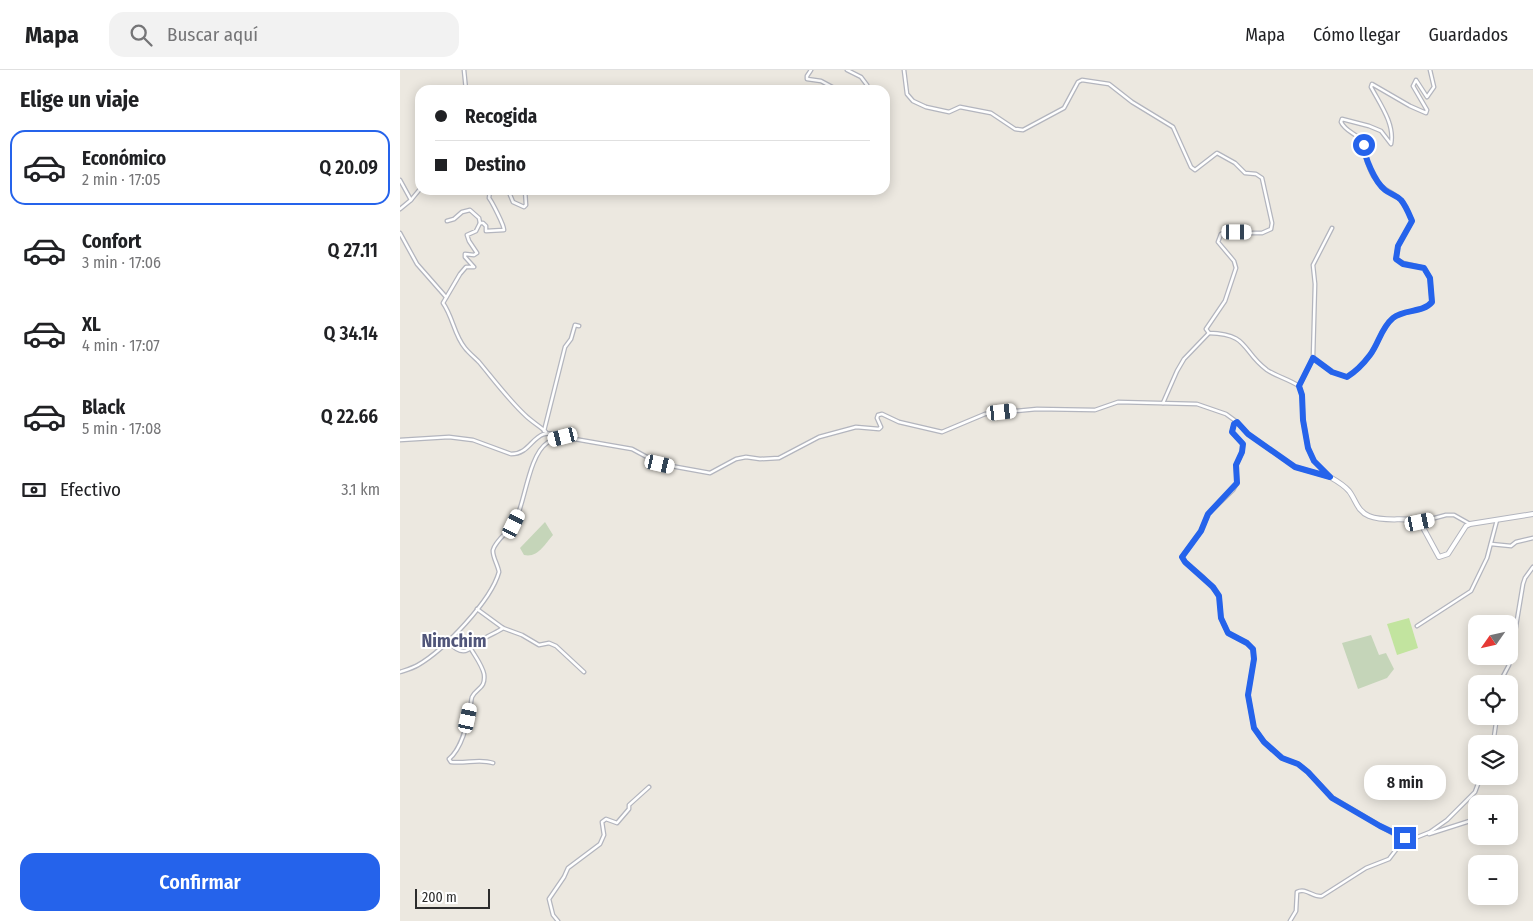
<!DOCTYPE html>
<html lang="es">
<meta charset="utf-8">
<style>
body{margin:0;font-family:"Fira Sans Condensed",sans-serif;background:#f2f2f2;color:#202124;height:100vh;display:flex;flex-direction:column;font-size:19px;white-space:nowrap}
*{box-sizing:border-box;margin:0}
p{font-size:16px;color:#757577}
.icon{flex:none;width:28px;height:28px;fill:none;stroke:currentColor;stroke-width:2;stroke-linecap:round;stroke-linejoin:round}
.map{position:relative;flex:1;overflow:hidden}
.details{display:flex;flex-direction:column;background:#fff;width:400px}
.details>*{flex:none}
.guide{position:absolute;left:15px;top:15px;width:475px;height:110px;border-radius:15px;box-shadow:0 2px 12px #0003;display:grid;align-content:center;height:110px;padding:0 20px;background:#fff}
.needle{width:32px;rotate:236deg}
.tools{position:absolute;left:1068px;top:545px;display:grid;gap:10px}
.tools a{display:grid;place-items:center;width:50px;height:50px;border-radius:10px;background:#fff;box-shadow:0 2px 12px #0003;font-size:25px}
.scale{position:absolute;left:15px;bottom:12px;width:75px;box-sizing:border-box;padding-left:5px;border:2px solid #2c2c2c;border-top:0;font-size:14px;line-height:18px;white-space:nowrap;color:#2c2c2c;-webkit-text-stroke:4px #fff;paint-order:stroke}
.end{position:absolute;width:22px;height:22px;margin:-11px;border:6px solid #2563eb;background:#fff;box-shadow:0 0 0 2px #fff}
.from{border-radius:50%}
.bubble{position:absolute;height:35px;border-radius:15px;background:#fff;box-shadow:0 2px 12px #0003;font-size:16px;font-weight:600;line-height:35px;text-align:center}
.car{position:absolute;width:15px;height:30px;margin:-15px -8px;border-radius:6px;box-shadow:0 0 4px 1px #0007;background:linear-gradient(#fff 24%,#345 0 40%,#fff 0 76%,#345 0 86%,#fff 0)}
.guide b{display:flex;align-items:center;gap:18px;height:48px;font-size:19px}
.guide b+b{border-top:1px solid #e0e0e0}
.guide i{width:12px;height:12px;background:#202124}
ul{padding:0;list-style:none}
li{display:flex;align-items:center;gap:15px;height:75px;margin:0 10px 8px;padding:0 10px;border:2px solid transparent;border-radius:15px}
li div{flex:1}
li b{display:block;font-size:19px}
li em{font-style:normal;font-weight:600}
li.on{border-color:#2563eb}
li>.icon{width:45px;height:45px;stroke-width:1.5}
h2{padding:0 20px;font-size:22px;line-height:60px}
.pay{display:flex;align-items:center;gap:12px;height:55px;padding:0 20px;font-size:19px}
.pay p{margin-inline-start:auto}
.cta{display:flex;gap:10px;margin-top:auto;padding:10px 20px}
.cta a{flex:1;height:58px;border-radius:15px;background:#2563eb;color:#fff;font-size:20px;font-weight:600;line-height:58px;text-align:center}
header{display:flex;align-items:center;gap:30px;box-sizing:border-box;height:70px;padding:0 25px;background:#fff;border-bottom:1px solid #e0e0e0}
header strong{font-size:24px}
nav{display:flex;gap:28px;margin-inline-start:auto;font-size:18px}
.search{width:350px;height:45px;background:#f2f2f2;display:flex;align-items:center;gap:12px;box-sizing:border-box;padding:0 18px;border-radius:15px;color:#757577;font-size:19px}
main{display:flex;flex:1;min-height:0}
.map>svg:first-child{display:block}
.cemetery{fill:#c5d5b9}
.pitch{fill:#c2e49f}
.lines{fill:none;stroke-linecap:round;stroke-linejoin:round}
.minor-casing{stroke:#b3b5be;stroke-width:5}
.tertiary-casing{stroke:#b3b5be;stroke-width:6}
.minor{stroke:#fff;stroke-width:2.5}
.tertiary{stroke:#fff;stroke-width:4}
.route{stroke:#2563eb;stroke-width:6}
.labels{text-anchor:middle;stroke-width:4;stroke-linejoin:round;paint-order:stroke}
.quarter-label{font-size:18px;font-weight:bold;fill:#505579;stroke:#fff}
</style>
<header>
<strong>Mapa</strong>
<div class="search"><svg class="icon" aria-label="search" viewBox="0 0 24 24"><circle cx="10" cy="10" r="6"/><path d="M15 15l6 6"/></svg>Buscar aquí</div>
<nav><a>Mapa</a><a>Cómo llegar</a><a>Guardados</a></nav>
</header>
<main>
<section class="details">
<h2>Elige un viaje</h2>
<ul>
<li class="on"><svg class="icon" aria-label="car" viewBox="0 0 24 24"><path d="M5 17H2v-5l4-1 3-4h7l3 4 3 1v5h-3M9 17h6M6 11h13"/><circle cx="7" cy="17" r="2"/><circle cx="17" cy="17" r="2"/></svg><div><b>Económico</b><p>2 min · 17:05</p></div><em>Q 20.09</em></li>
<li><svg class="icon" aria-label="car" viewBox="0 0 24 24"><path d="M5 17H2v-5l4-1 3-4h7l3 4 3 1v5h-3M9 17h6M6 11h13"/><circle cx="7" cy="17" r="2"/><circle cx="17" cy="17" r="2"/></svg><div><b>Confort</b><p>3 min · 17:06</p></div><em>Q 27.11</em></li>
<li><svg class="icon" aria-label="car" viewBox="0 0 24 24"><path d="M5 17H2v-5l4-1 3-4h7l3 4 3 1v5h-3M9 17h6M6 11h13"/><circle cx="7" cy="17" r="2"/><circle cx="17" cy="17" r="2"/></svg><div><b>XL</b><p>4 min · 17:07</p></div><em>Q 34.14</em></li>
<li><svg class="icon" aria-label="car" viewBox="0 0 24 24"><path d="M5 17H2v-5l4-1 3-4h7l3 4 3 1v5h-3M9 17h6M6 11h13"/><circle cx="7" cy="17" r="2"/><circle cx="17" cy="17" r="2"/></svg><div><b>Black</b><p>5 min · 17:08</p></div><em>Q 22.66</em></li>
</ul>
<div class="pay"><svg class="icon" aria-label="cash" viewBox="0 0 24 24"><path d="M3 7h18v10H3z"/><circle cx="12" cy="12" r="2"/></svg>Efectivo<p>3.1 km</p></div>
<div class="cta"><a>Confirmar</a></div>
</section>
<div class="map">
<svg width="1133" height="851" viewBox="0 0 1133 851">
<rect width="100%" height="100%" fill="#ece8e0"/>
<g class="cemetery">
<path d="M145,452L153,465C144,475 138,488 124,485L120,478Z"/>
<polygon points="971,565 979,585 986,583 994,599 987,608 958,619 942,573"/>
</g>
<polygon class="pitch" points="1009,548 1018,578 997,585 987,554"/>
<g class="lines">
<g class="minor-casing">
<g id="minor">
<polyline points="64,0 66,20"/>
<polyline points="411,0 407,6 407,9 421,11 434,18"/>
<polyline points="447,0 461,7 467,15"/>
<path d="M504,0L507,24L513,31L526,37L549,42L560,37L591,43L615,59L623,60L664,38L678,12L682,10L709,14L732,32L773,57L791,97L795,100L817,83L835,93L845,103L856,104L862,108L872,153L871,159L862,163H823L821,164L818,172L834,191L836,198L825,231L806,259L809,263C850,264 841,281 867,300C876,306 888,309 899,316L902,325L903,349L908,378L914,391L929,406"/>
<polyline points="0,110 11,130 0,139"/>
<polyline points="101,120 104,122 106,120"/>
<polyline points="108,120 113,132 124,137 126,135 125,120"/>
<polyline points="11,130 20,119"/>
<path d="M47,151L54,149L62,142L70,140L79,148L80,153L76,161L67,165L69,171L77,183L74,185L65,184V187L74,197H66L60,204L43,233C53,247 54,265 65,278C69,283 74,287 79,292C94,310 108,329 125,345C132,352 140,356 146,362"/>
<path d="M80,153H83L86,156V161L104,160C104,155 92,132 89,128L90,120"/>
<polyline points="0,163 17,194 46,227"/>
<path d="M913,288L932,302L947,307C955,302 964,293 970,285C979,273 981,258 993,248C1004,239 1023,243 1032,232L1030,208L1024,198L1003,193L996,189L998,176L1012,151C1008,141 1004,131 995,125C986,119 980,117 974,107C971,103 965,87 964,81C964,77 965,74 961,70C955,63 945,61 941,52L942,49L969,56L981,61L991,74C995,54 980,34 971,17L972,14L1010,36L1026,43L1027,40L1013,16L1016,10L1027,27L1034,17L1030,0"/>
<polyline points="899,316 913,288 915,214 913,195 932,158"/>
<polyline points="763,333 777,301 784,289 809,263"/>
<polyline points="837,352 834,354 832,362 843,374 842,383 836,395 837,413 833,420 808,444 801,461 782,487 785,492 803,507 819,525 821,548 828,563 847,573 853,579 854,589 848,625 854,658 864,672 882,688 898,694 908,702 933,728 994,764 1005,768 1015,768 1030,762 1047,750 1075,722 1081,706"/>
<polyline points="144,361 165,277 171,269 175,255 179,256"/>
<path d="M0,370L49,367L73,370L111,384C135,384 132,353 163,367L232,379L260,394L310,403L336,389L346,387L360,389L379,388L419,367L456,357L479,359L481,357L477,348L478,345L482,344L499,352L542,362L585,344L637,339L695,340L718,332L797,334L826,344L837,352L848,364L895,397L930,407"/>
<polyline points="1020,452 1046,445 1054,445 1070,454"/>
<polyline points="1091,474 1111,476 1116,472 1133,468"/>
<polyline points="77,539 103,558 122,565 139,575 149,573 156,576 184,602"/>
<polyline points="1017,556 1071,521 1087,488 1097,450"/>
<path d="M48,572C66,590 69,577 85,568C91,564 98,562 103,558"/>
<path d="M71,579C75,586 82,595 84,604C86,619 76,618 72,627C71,630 71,635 70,639C67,655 62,678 49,689L51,692C66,694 79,688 93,693"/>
<path d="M0,602C6,600 13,598 18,595C44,580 91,531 99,502C98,495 92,486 93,480C95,471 110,460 115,452C125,432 129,385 147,373C151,370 156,369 161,368"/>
<polyline points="1099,614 1109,595 1111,586 1123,514 1125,508 1133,497"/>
<polyline points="1093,674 1097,646"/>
<polyline points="1029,764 1076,749"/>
<polyline points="158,851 153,845 149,829 164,807 168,798 200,774 204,765 202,752 206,749 217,753 229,739 229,735 249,717"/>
<path d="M890,851L896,841L897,822C906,817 913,828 922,826L966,798L989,789L1005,768"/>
</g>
</g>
<g class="tertiary-casing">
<path id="tertiary" d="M930,407C937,411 944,415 949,421C956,430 957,441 969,446C986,453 1007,446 1020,452L1039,487L1048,484L1066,456L1070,454L1133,444"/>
</g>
<use href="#minor" class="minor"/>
<use href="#tertiary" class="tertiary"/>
</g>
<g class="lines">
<path class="route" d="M964,75C964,87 975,112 985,120C990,124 996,125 1001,130C1006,136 1009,144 1012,151L998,176L996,189L1003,194L1024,198L1030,208L1032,232C1023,243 1004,239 993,248C981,258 979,273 970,285C964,293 955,302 947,307L932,302L913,288L899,316L902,325L903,350L908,378L914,391L930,407L895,397L848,364L837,352L834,354L832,362L843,374L842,382L836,395L837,413L808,444L801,461L782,487L785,492L813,517L819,526L821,548L828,563L847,573L853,579L854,589L848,625L854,658L864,672L882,688L898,694L908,702L932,728L980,756L1005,768"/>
</g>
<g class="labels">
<g class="quarter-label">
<text x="54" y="577">Nimchim</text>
</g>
</g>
</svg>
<div class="tools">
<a><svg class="needle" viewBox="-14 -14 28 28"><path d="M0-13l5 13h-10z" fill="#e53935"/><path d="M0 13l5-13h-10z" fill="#757577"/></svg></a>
<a><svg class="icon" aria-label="locate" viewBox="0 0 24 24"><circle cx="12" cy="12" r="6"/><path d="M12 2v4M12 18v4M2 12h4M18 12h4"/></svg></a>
<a><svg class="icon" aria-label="layers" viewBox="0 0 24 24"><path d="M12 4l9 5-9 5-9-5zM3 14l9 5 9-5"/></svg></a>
<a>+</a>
<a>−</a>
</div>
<div class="scale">200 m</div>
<i class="end from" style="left:964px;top:75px"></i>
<i class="end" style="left:1005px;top:768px"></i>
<div class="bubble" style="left:964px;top:695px;width:82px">8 min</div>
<i class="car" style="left:837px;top:162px;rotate:90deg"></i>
<i class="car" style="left:602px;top:342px;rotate:84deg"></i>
<i class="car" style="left:163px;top:367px;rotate:256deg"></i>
<i class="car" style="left:260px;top:394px;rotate:103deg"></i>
<i class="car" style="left:1020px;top:452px;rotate:78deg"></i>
<i class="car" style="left:114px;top:454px;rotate:26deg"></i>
<i class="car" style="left:68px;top:648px;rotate:12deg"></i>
<div class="guide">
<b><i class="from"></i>Recogida</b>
<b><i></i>Destino</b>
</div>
</div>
</main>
